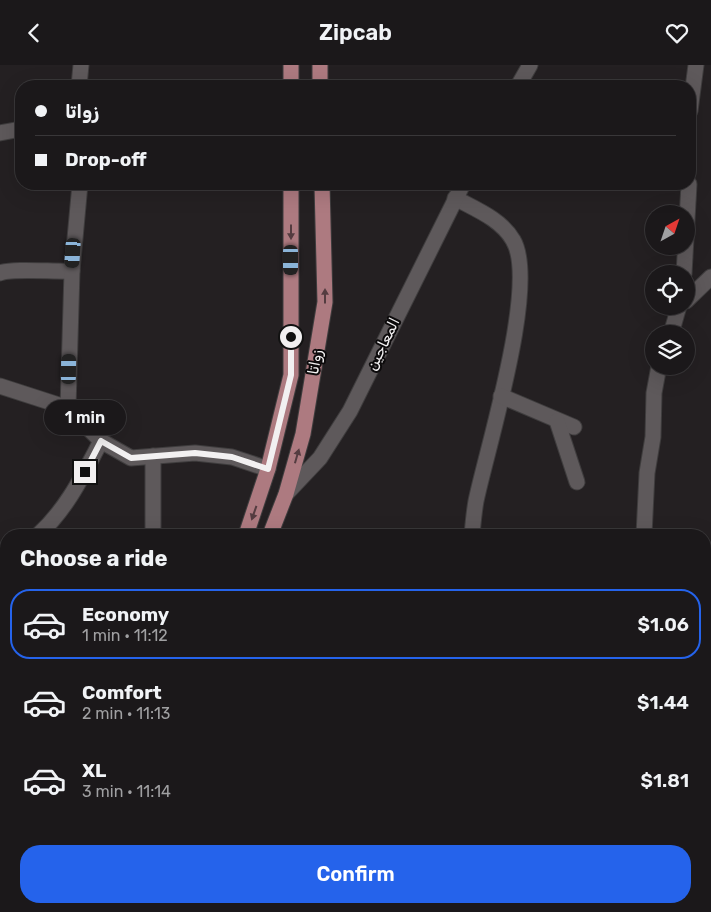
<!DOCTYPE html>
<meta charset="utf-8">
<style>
body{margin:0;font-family:Rubik,Cairo,sans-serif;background:#282527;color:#f1f3f6;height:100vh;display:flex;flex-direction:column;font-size:19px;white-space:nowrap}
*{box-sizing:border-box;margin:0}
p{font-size:16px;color:#a0a0a2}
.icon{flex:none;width:28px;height:28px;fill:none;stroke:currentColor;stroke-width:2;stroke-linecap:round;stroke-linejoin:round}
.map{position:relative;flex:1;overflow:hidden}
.details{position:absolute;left:0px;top:464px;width:711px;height:384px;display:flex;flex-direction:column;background:#1b181a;border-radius:20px 20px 0 0;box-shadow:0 5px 20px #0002,0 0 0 1px #393739}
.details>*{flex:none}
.guide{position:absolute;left:15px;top:15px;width:681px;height:110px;border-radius:20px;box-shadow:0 5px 20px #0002,0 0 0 1px #393739;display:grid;align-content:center;height:110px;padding:0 20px;background:#1b181a}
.needle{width:32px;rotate:40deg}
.buttons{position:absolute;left:645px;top:140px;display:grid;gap:10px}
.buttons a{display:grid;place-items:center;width:50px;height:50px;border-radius:50%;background:#1b181a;box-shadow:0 5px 20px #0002,0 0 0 1px #393739;font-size:25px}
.end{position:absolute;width:22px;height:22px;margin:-11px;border:6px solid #f2f0f1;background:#111;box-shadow:0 0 0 2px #111}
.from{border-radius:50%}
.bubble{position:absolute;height:35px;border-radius:18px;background:#1b181a;box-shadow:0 5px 20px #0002,0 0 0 1px #393739;font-size:16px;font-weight:600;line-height:35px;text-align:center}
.car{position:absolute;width:15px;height:30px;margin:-15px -8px;border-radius:6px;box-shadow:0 0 4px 1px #0007;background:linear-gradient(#222 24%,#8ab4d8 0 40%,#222 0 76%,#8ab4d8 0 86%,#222 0)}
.guide b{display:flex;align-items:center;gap:18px;height:48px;font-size:19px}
.guide b+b{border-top:1px solid #393739}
.guide i{width:12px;height:12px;background:#f1f3f6}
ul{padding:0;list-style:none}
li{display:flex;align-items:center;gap:15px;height:70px;margin:0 10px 8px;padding:0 10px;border:2px solid transparent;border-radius:20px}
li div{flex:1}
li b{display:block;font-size:19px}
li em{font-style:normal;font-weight:600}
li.on{border-color:#2563eb}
li>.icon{width:45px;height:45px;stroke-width:1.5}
h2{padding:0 20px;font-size:22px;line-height:60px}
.action{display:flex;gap:10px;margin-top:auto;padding:10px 20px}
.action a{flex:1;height:58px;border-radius:20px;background:#2563eb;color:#fff;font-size:20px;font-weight:600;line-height:58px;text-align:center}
header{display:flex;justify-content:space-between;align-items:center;height:65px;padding:0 20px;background:#1b181a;font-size:22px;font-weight:600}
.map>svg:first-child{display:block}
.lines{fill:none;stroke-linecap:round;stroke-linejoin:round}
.minor-casing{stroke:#3f3d3e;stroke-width:17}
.major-casing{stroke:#3f3d3e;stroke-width:17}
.minor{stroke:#5e595b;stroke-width:15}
.major{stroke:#ad7a80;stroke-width:15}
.oneway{fill:#543c40}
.route{stroke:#f2f0f1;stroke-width:6}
.labels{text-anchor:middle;stroke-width:4;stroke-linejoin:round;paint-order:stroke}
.street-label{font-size:15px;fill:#f2f0f1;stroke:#0c0a0b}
</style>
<header><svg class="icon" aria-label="back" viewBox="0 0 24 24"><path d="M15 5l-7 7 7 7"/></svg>Zipcab<svg class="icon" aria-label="heart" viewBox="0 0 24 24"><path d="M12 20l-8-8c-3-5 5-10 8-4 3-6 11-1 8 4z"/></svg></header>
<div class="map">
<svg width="711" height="847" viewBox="0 0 711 847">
<rect width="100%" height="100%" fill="#242022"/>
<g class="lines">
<g class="minor-casing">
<g id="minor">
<polyline points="79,21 81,0"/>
<polyline points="518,21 530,0"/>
<polyline points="690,46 696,0"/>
<polyline points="0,68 21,64"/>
<path d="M455,133C475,144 501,154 513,175C539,218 487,383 476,436C474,447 473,459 472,470"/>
<path d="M0,208C12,203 55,207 72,206"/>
<polyline points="684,209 689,119"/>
<polyline points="686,236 711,212"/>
<polyline points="671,269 679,241"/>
<polyline points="0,321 68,343"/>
<polyline points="501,331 574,362"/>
<polyline points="557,356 577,417"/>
<polyline points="101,376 131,393 195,388 232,392 268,404"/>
<polyline points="153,391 153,470"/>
<polyline points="286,429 320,393 350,346 463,119"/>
<path d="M38,470C67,444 83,410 101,376L68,343L72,206L80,119"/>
<polyline points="644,470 647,408 653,372 654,328 659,301"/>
<polyline points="0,489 6,487"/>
<polyline points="0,643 6,637"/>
<polyline points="0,687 6,689"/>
<polyline points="312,841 320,847"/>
<polyline points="551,841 551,847"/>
<path d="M581,841C595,846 620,847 633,841"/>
<polyline points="693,841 697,847"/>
</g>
</g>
<g class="major-casing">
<g id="major">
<polyline points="291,0 291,21"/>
<polyline points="320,0 320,21"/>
<polyline points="246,470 268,404 291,310 291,119"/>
<polyline points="270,470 286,429 303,369 325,237 322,119"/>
<polyline points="115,847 116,841"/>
<polyline points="143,847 144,841"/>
</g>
</g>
<use href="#minor" class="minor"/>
<use href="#major" class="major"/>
</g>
<defs><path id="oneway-solid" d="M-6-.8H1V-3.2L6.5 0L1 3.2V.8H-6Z" transform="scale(1.25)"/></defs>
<g class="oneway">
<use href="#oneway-solid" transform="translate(291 167) rotate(90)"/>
<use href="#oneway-solid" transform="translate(325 231) rotate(-90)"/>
<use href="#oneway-solid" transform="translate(297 391) rotate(-74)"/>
<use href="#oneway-solid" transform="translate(254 448) rotate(109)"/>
</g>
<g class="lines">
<polyline class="route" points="85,407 101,376 131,393 195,388 232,392 268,404 291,310 291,272"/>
</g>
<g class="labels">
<g class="street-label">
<text transform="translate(383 279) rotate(-64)" y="5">المعاجين</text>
<text transform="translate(315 297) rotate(-80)" y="5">زواتا</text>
</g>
</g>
</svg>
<div class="buttons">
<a><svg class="needle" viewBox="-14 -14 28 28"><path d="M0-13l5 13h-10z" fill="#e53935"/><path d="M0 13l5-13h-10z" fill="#a0a0a2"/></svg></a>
<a><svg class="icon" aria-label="locate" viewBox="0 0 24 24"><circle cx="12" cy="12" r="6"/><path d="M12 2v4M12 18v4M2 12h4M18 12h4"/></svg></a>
<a><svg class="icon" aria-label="layers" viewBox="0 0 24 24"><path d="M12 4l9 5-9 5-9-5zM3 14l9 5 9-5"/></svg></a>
</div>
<i class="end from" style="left:291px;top:272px"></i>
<i class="end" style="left:85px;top:407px"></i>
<div class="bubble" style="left:44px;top:335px;width:82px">1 min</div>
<i class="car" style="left:73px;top:188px;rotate:184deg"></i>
<i class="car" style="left:291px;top:195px;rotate:180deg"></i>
<i class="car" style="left:69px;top:304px;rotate:1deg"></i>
<div class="guide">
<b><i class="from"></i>زواتا</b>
<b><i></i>Drop-off</b>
</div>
<section class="details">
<h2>Choose a ride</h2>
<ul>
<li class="on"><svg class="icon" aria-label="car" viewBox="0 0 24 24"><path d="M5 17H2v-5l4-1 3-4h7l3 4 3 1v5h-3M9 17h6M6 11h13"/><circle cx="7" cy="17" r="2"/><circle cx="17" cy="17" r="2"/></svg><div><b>Economy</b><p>1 min · 11:12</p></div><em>$1.06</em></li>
<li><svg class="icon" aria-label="car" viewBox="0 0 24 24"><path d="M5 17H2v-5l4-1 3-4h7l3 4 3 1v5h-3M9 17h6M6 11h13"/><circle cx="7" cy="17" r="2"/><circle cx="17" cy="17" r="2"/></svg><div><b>Comfort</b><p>2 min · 11:13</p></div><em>$1.44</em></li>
<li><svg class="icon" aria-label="car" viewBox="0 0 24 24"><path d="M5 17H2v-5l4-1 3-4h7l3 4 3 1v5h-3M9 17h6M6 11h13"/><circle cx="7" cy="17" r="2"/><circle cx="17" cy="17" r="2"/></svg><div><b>XL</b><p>3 min · 11:14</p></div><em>$1.81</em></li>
</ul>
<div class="action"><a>Confirm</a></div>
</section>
</div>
